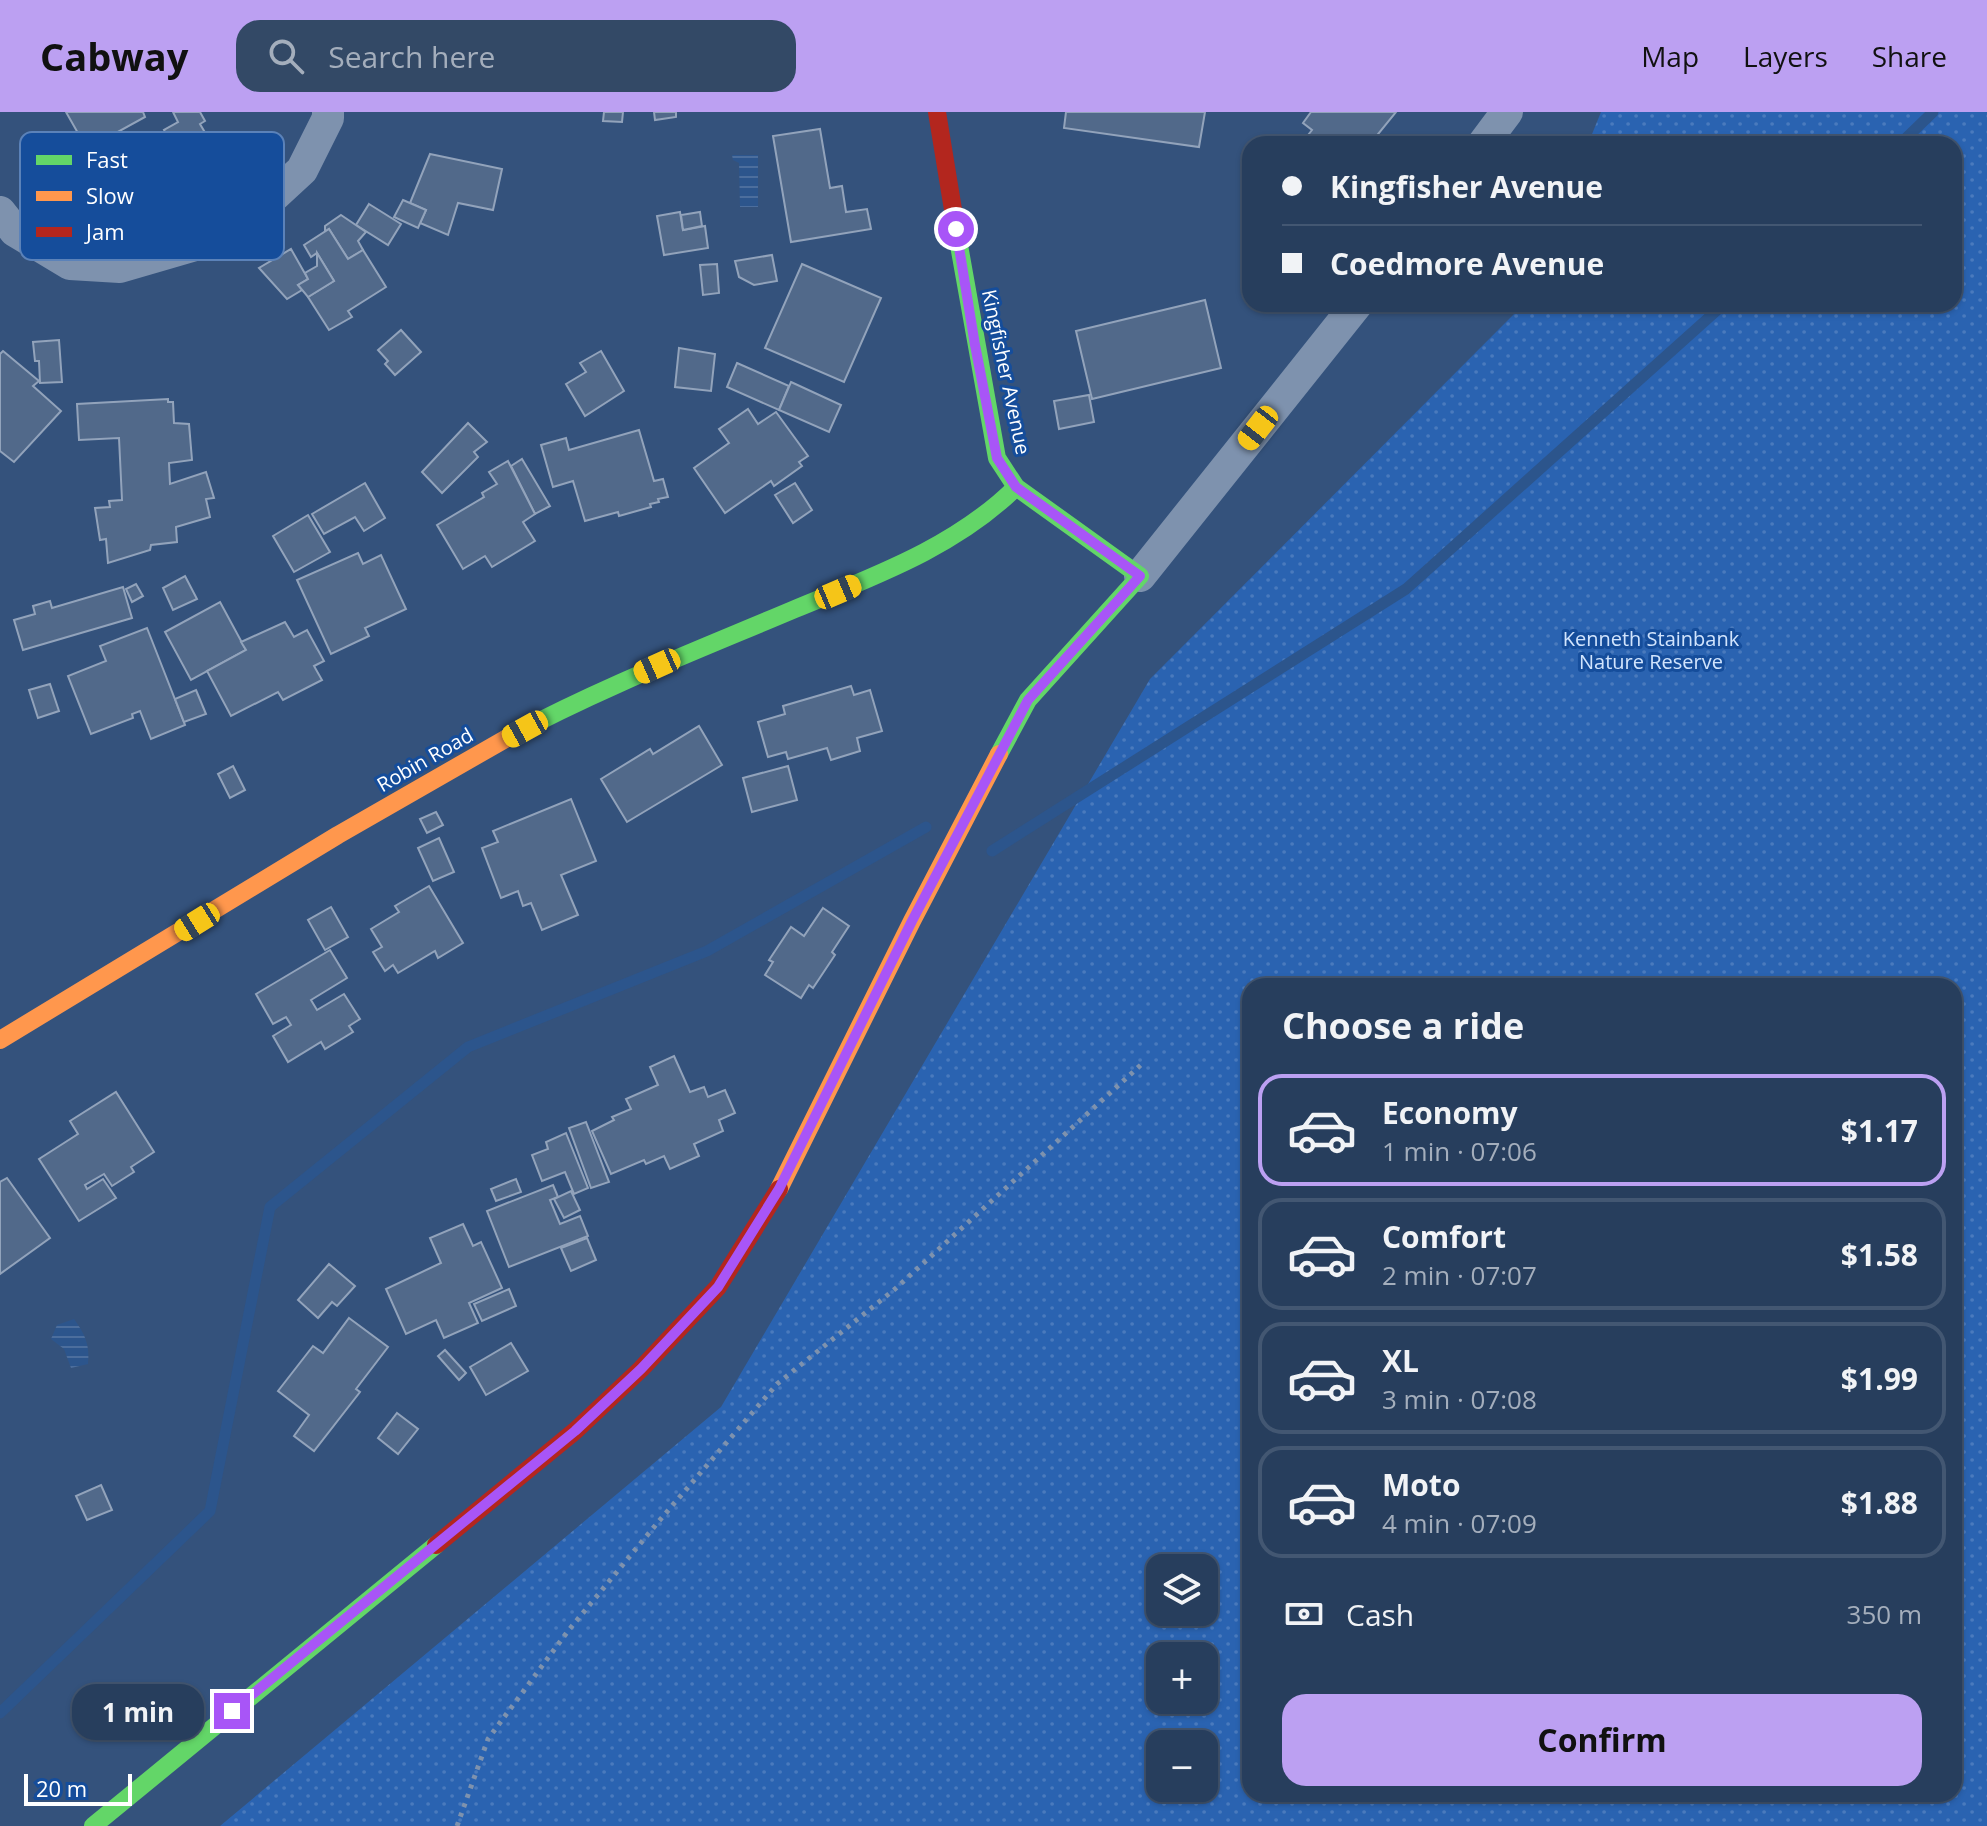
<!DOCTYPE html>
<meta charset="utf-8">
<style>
body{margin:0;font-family:"Open Sans",sans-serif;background:#334966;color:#f1f3f6;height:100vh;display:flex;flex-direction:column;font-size:30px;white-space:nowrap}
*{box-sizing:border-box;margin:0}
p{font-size:26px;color:#a4aebc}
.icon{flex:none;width:44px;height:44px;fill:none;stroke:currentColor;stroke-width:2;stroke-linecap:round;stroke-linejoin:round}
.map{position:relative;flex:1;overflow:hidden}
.details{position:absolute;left:1242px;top:866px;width:720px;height:824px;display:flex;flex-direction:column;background:#273e5d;border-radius:24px;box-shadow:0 2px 6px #0004,0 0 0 2px #435772}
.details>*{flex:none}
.guide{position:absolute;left:1242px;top:24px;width:720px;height:176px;border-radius:24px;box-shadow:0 2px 6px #0004,0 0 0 2px #435772;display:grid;align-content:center;height:176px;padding:0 40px;background:#273e5d}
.fabs{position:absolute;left:1146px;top:1442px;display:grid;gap:16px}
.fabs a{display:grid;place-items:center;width:72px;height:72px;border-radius:16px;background:#273e5d;box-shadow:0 2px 6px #0004,0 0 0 2px #435772;font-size:40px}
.scale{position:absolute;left:24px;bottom:20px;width:108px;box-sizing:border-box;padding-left:8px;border:4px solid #fff;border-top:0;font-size:22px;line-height:28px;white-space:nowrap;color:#fff;-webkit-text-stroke:6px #154d9b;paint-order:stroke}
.end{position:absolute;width:36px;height:36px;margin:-18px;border:10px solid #a855f7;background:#fff;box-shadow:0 0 0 4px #fff}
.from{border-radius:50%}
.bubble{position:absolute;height:56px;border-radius:24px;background:#273e5d;box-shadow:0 2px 6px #0004,0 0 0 2px #435772;font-size:26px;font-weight:700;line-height:56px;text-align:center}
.car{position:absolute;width:24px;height:48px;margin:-24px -12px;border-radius:10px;box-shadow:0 0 6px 2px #0007;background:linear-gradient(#f5c518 24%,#345 0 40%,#f5c518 0 76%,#345 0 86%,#f5c518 0)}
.guide b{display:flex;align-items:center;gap:28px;height:76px;font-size:30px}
.guide b+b{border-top:2px solid #435772}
.guide i{width:20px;height:20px;background:#f1f3f6}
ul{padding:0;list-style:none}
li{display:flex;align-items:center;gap:24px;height:112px;margin:0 16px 12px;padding:0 24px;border:4px solid #435772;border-radius:24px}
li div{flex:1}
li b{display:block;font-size:30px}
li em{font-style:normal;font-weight:700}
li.current{border-color:#bca0f2}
li>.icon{width:72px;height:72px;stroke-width:1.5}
h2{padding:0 40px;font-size:36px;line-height:96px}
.pay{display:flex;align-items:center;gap:20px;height:88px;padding:0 40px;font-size:30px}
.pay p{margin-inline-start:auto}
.button{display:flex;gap:16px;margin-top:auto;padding:16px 40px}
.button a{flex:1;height:92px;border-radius:24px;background:#bca0f2;color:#111;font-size:32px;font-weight:700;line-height:92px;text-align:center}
header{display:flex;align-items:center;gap:48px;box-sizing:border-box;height:112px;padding:0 40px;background:#bca0f2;color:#111}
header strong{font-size:38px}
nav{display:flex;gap:44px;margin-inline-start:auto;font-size:28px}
.search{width:560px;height:72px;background:#334966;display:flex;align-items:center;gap:20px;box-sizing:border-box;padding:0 28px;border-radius:24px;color:#a4aebc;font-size:30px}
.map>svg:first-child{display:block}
.park{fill:url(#park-dots);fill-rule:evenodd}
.water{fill:url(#water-rules)}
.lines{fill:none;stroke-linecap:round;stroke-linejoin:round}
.stream{stroke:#2c558c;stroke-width:11}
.building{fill:#51698a;stroke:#92a3bb;stroke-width:2}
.path{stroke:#7e92ae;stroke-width:5;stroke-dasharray:4 6;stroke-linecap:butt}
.street{stroke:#7e92ae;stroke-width:32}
.fast{stroke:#63d668;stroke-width:18}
.slow{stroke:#ff974d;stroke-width:18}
.jam{stroke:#b3261e;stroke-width:18}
.route{stroke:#a855f7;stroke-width:10}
.labels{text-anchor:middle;stroke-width:6;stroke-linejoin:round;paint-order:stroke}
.street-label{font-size:20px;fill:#fff;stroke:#154d9b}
.park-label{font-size:20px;fill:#d1e4fd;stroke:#154d9b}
.key{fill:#154d9b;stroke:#5b82b9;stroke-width:2}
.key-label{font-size:22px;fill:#fff}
</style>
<header>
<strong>Cabway</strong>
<div class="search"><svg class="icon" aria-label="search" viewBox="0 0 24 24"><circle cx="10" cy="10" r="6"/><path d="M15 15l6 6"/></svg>Search here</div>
<nav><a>Map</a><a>Layers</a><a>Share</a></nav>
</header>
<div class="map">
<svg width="1987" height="1714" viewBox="0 0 1987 1714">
<defs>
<pattern id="park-dots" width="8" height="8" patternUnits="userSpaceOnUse" patternTransform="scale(2)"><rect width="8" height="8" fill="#2a63b1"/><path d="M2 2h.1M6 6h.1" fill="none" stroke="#4a7abd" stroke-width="1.8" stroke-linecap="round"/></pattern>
<pattern id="water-rules" width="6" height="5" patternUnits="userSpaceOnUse" patternTransform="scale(2)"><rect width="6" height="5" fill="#2c558c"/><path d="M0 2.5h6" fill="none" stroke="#4c6e9d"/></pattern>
</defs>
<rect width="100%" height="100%" fill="#34527c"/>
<path class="park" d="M1601,0H1987V1714H220L721,1295L1150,567L1524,192H1954V32H1588ZM1250,874H1954V1682H1250ZM1160,1456H1204V1500H1160ZM1160,1544H1204V1588H1160ZM1160,1632H1204V1676H1160Z"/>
<g class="water">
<polygon points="732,43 758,43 758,95 740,95 739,51 733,48"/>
<path d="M74,1207C85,1222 90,1233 88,1252L71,1256L64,1237L51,1227L57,1213Z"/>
</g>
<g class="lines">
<g class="stream">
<polyline points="1900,32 1933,0"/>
<polyline points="992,739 1406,477 1724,192"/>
<polyline points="0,1601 210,1399 270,1095 468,935 707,839 926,715"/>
</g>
</g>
<g class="building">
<polygon points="66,0 143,0 145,5 87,37"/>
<polygon points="173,0 200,0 205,9 200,12 213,34 207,37 213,47 188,62 164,18 178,10"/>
<polygon points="604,0 623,0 622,10 603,9"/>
<polygon points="654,0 676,0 676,5 655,8"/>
<polygon points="1066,0 1205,0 1199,35 1064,16"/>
<polygon points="1311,0 1396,0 1370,32 1301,32 1312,18 1303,11"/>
<polygon points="820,17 830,76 842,74 846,100 867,97 871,117 791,130 773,24"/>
<polygon points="430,42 502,57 493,98 458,91 448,123 420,111 426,98 410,91"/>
<polygon points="403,88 426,98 418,116 394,105"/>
<polygon points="369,92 401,112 388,133 356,113"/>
<polygon points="680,100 683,118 705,114 708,136 664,143 657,104"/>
<polygon points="700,100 702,114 683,118 681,103"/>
<polygon points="341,103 366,120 358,129 363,138 348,147 329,117 325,120 325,114"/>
<polygon points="329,117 348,147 363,138 386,175 348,199 352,205 329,218 308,185 334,169 317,141 311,145 304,133"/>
<polygon points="291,137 308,167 298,173 302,178 287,187 259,156"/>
<polygon points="317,141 334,169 308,185 298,173 308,167 305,161 317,154"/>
<polygon points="772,143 777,169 754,173 739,165 735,149"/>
<polygon points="717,152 719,181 703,183 700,153"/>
<polygon points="802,152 881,186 844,270 765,236"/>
<polygon points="1205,188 1221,256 1092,287 1076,219"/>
<polygon points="401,218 421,240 395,263 385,252 388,249 378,238"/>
<polygon points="59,228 62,270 40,271 39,249 35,249 33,230"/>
<polygon points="679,236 715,242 711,279 675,275"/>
<polygon points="3,239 39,269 33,274 61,299 14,350 0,339 0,242"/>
<polygon points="601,239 624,279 585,304 566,272 586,260 580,251"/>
<polygon points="737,251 789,274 779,298 727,275"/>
<polygon points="791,270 841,293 829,320 779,298"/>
<polygon points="1089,283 1094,310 1059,317 1054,289"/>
<polygon points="168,287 168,290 173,290 174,311 189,312 192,348 169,351 170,372 206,360 214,386 206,387 210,405 176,415 177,430 151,433 150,438 108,451 106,427 100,428 95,396 110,395 109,389 122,388 119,326 79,328 77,292"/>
<polygon points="748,297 758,312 776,300 808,344 799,350 802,354 774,374 771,369 725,401 694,356 729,331 719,317"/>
<polygon points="468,311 487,330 474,340 478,345 442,381 422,360"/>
<polygon points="639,318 654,369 663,367 668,385 658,387 659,390 650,392 651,395 619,404 618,400 585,409 573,369 553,375 541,333 566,326 569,338"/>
<polygon points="522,347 550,394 535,402 511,354"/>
<polygon points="508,349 535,402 523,410 535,429 492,455 485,444 463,457 437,413 484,385 482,381 497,372 489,360"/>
<polygon points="365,371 385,406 364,419 355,405 324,422 312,402"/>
<polygon points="795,371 812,398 793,411 775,383"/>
<polygon points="308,403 330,440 294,460 273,424"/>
<polygon points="358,441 363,452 381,443 406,497 365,516 369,524 331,542 297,468"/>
<polygon points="185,464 197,487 173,498 163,476"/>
<polygon points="136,472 143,484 132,490 126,477"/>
<polygon points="123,475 132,506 23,538 14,508 35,502 33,494 50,489 52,496"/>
<polygon points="220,490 246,538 191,568 165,520"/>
<polygon points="285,510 294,525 307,518 324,549 314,554 322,568 283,588 278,580 231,604 207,559 246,538 241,530"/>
<polygon points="147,516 185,613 151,627 140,599 132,602 133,606 91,622 68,564 106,549 100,534"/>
<polygon points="50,572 59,599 38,606 29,578"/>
<polygon points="851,574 854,583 870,578 882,619 857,626 860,639 831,648 827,636 788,647 786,640 768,645 758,610 785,602 783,594"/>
<polygon points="196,578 206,602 184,610 175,587"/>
<polygon points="699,614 722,653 627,710 601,667 650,637 653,642"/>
<polygon points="233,654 245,678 230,686 218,662"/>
<polygon points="788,654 797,688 752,700 743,666"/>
<polygon points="571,687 596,749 561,763 578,803 542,818 531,791 523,794 518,779 501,786 482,736 498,730 493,719"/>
<polygon points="436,700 443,713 427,721 420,707"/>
<polygon points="439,726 454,760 433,769 418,736"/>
<polygon points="429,774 463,831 438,846 435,839 398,861 393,853 385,859 373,840 382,835 371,817 399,800 395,794"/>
<polygon points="331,795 348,825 325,838 308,808"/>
<polygon points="823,796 849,814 832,840 835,843 813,876 809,873 801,886 765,863 773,850 769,848 791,815 804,824"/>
<polygon points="330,838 347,866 311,888 317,898 344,882 360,907 349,914 353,920 325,937 321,930 288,950 273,924 291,913 286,905 273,912 256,882"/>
<polygon points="674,944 690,980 704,975 708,985 725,978 735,1001 719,1008 723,1019 694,1032 699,1044 670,1057 664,1044 646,1052 644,1048 611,1062 592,1019 614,1008 612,1005 631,997 626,987 658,973 650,955"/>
<polygon points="116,980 154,1040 131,1055 134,1060 112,1074 104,1062 85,1073 87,1077 103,1067 116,1086 79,1109 39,1047 78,1022 70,1009"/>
<polygon points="586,1010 609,1070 591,1076 569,1016"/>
<polygon points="566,1021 588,1076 574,1082 565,1060 542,1069 532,1043 548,1037 546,1030"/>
<polygon points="7,1066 50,1126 0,1162 0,1070"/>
<polygon points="516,1067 521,1080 496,1089 491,1077"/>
<polygon points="553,1073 558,1085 550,1088 560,1112 580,1104 588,1124 509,1155 487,1099"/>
<polygon points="571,1079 580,1098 564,1106 554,1087"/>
<polygon points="463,1112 473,1134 481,1130 502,1176 469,1191 478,1211 444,1226 436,1208 406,1222 386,1177 441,1151 430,1126"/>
<polygon points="587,1126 596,1148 571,1159 561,1136"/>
<polygon points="329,1152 355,1174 337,1194 332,1190 318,1206 298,1188"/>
<polygon points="509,1177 516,1194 482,1209 474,1192"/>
<polygon points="349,1206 388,1235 356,1277 360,1280 314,1339 294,1324 309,1303 278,1279 313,1234 323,1241"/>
<polygon points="511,1231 528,1259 486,1283 470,1255"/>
<polygon points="445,1238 466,1261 459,1268 438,1244"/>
<polygon points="397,1301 418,1317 398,1342 378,1326"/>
<polygon points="101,1373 112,1398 87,1408 76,1384"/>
</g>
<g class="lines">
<polyline class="path" points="457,1714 488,1627 568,1519 659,1409 777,1272 895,1177 1143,951"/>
<g class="street">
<polyline points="1483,32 1507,0"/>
<polyline points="0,100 15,119 70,152 120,155 199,132 263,94 302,58 328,6 328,0"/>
<polyline points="1140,464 1357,192"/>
</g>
<g class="fast">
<polyline points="957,122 997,346 1016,375 1140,464 1028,588 999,642"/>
<path d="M507,626C600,576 698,538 795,497C872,465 956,435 1016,375"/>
<polyline points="93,1714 436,1433"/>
</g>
<g class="slow">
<polyline points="0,928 338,723 507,626"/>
<polyline points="779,1077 912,809 999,642"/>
</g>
<g class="jam">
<polyline points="937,0 957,122"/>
<polyline points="436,1433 575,1319 641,1257 718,1175 779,1077"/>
</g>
</g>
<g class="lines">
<polyline class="route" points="232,1599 575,1319 641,1257 718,1175 779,1077 912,809 1028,588 1140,464 1016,375 997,346 975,233 956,117"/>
</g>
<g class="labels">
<g class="street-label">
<text transform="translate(1006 260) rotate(78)" y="7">Kingfisher Avenue</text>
<text transform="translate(425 648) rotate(-30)" y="7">Robin Road</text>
</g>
<g class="park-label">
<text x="1651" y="534">Kenneth Stainbank<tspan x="1651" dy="23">Nature Reserve</tspan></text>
</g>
</g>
<rect x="20" y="20" width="264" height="128" rx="12" class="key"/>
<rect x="36" y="43" width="36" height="10" fill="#63d668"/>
<rect x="36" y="79" width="36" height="10" fill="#ff974d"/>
<rect x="36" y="115" width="36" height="10" fill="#b3261e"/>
<g class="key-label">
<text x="86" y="56">Fast</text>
<text x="86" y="92">Slow</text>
<text x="86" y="128">Jam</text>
</g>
</svg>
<div class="fabs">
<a><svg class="icon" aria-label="layers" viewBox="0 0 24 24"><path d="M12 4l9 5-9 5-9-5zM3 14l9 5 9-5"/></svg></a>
<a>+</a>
<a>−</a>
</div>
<div class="scale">20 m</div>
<i class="end from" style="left:956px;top:117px"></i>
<i class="end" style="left:232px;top:1599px"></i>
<div class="bubble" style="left:72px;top:1572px;width:132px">1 min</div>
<i class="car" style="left:1258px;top:316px;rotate:218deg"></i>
<i class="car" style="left:838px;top:480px;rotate:67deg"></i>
<i class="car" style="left:657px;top:554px;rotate:246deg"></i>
<i class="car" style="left:525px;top:617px;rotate:241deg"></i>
<i class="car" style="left:197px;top:810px;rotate:238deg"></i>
<div class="guide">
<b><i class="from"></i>Kingfisher Avenue</b>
<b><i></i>Coedmore Avenue</b>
</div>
<section class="details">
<h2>Choose a ride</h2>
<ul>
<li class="current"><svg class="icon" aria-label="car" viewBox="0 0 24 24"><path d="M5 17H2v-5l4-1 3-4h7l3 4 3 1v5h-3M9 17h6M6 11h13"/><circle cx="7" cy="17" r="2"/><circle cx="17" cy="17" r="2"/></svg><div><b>Economy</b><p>1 min · 07:06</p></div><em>$1.17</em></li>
<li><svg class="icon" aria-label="car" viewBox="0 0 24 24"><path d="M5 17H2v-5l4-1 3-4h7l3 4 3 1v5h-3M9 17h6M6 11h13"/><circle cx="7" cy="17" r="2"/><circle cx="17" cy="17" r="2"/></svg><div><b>Comfort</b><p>2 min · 07:07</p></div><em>$1.58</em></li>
<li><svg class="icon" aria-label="car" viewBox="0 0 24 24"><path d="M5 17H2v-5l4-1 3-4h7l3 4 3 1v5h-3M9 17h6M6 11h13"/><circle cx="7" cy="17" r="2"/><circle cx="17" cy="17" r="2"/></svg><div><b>XL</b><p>3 min · 07:08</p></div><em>$1.99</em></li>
<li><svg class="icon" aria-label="car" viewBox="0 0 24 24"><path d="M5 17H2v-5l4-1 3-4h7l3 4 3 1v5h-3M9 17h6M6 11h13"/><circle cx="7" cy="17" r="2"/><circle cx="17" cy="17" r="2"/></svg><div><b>Moto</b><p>4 min · 07:09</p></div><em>$1.88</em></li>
</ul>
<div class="pay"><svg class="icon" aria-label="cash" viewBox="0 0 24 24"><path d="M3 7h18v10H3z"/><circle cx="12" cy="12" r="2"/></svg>Cash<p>350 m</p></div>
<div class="button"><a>Confirm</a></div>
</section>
</div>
